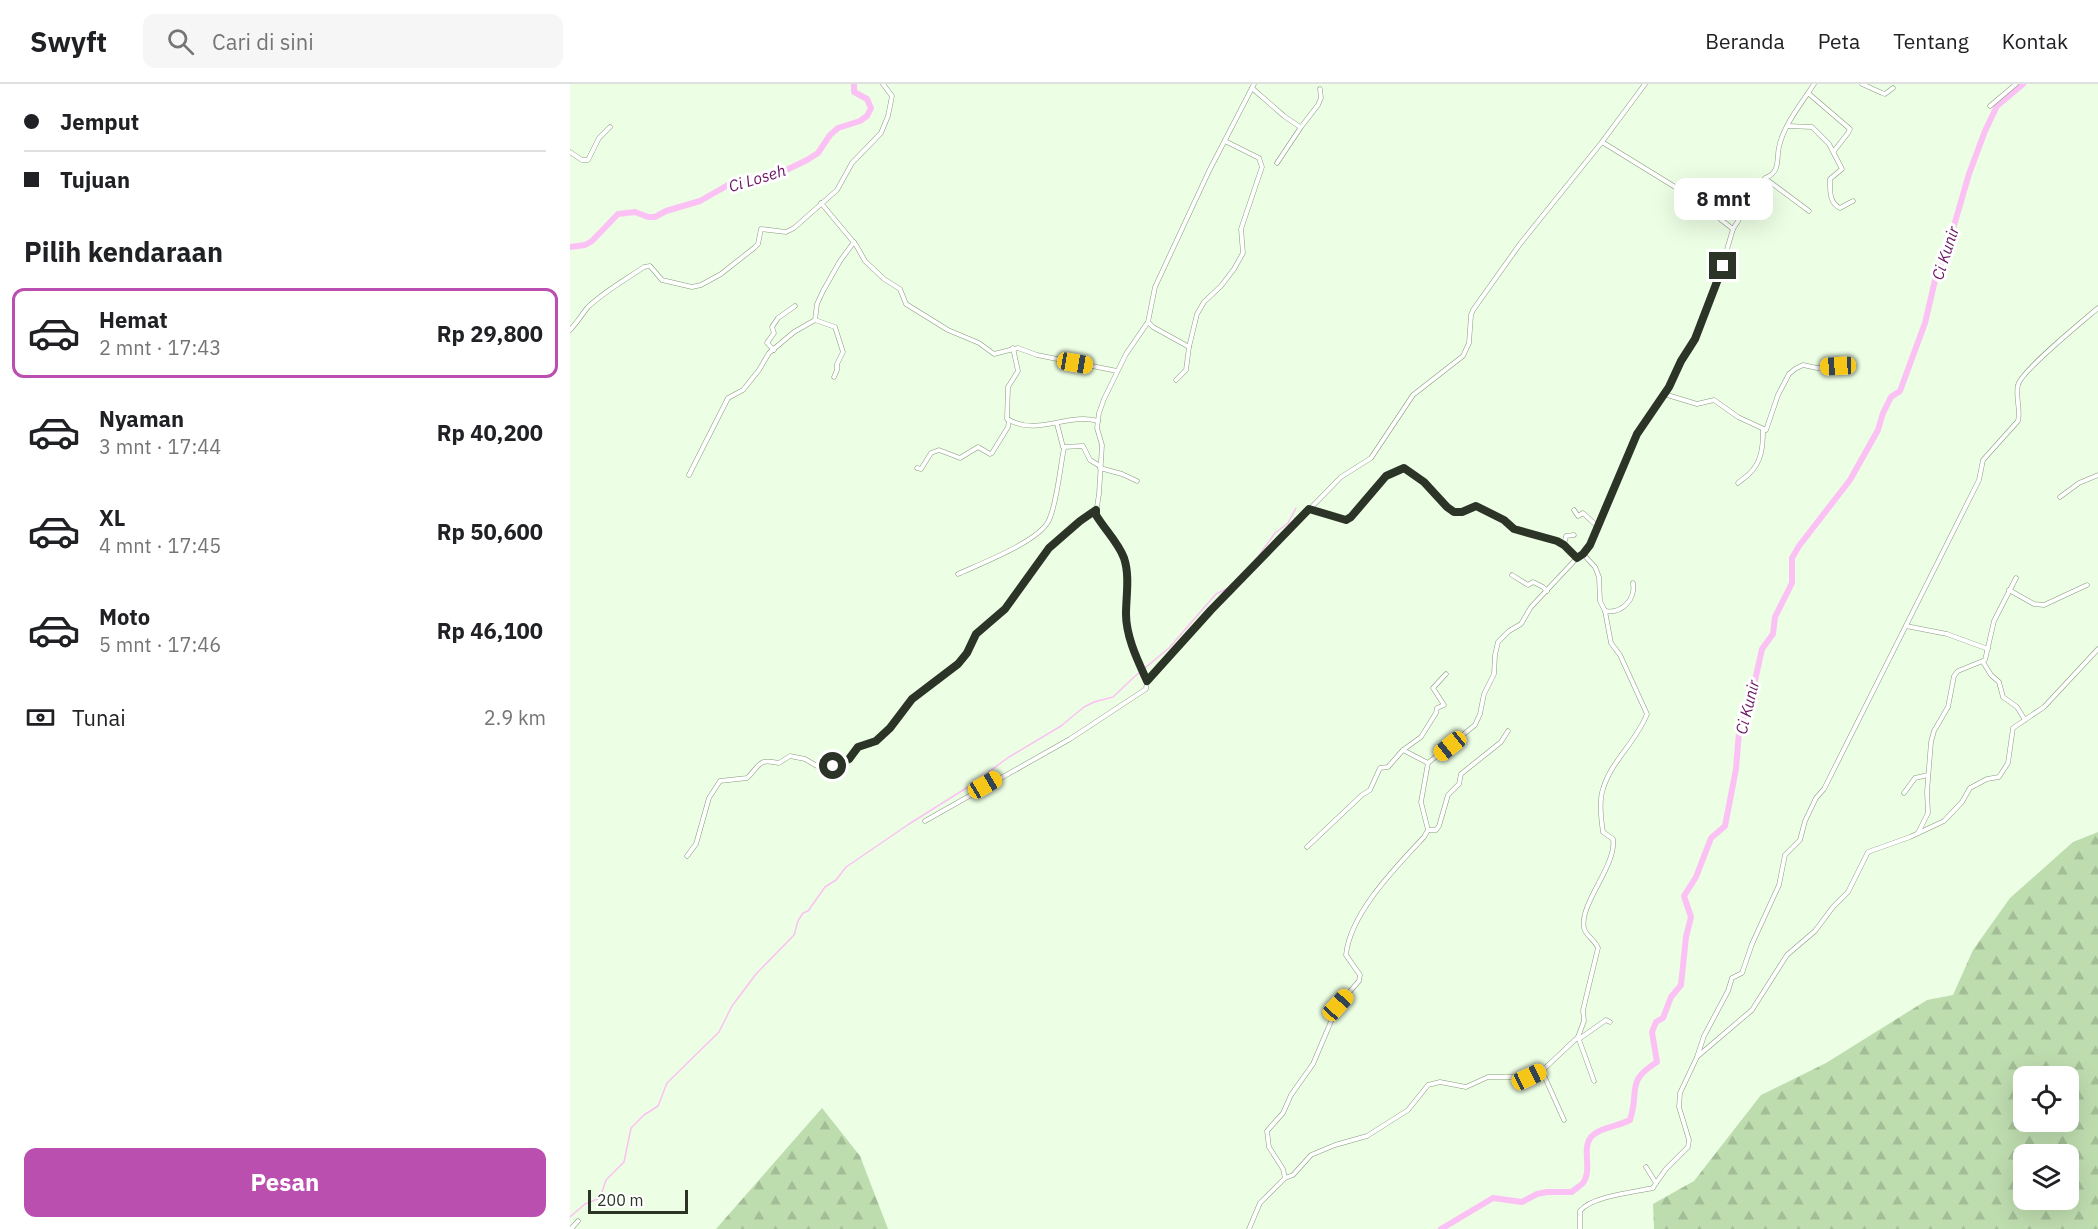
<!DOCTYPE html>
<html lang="id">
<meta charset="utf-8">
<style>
body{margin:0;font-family:"IBM Plex Sans",sans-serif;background:#f6f6f6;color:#202124;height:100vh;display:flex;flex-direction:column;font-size:22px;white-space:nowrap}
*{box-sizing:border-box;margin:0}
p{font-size:20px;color:#757577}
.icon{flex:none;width:33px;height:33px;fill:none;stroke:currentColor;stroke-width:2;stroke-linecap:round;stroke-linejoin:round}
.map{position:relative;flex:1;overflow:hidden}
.sheet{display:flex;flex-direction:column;background:#fff;width:570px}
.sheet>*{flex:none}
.top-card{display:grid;align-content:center;height:132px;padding:0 24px;background:#fff}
.fabs{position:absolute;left:1443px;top:982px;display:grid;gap:12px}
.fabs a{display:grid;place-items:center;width:66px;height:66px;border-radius:12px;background:#fff;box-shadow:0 6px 24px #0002;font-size:30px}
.scale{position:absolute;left:18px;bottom:15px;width:100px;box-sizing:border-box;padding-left:6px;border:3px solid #2b3427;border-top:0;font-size:16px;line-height:21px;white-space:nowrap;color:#2b3427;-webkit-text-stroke:4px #fff;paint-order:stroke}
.end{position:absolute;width:27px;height:27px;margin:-14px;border:8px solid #2b3427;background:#fff;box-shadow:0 0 0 3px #fff}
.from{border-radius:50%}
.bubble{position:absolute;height:42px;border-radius:12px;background:#fff;box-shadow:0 6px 24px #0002;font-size:20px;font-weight:700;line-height:42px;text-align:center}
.car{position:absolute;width:18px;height:36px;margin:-18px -9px;border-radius:8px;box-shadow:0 0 4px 2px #0007;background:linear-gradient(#f5c518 24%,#345 0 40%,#f5c518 0 76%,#345 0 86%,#f5c518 0)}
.top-card b{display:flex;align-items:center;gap:21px;height:57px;font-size:22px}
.top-card b+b{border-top:2px solid #e0e0e0}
.top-card i{width:15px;height:15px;background:#202124}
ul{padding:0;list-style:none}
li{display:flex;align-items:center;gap:18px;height:90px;margin:0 12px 9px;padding:0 12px;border:3px solid transparent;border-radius:12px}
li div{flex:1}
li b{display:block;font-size:22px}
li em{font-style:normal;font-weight:700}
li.on{border-color:#ba4fb0}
li>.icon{width:54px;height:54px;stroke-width:1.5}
h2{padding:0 24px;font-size:27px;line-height:72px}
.pay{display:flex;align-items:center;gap:15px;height:66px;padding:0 24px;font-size:22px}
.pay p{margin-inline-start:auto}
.action{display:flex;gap:12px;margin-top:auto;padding:12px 24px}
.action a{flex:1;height:69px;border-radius:12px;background:#ba4fb0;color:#fff;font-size:24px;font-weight:700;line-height:69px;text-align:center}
header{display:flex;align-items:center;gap:36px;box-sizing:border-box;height:84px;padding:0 30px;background:#fff;border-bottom:2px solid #e0e0e0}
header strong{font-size:28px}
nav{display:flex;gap:33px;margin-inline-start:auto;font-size:21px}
.search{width:420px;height:54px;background:#f6f6f6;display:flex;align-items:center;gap:15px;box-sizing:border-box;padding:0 21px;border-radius:12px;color:#757577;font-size:22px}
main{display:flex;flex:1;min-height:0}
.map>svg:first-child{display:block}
.forest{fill:url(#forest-firs);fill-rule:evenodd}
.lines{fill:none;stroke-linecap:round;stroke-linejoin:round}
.stream{stroke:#fcc1f4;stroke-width:1.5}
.river{stroke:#fcc1f4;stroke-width:6}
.street-casing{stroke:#869b7c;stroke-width:5}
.street{stroke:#fff;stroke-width:4}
.route{stroke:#2b3427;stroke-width:8}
.labels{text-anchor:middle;stroke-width:6;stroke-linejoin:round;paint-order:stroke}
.water-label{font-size:16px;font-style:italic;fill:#6b1764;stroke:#fff}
</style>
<header>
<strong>Swyft</strong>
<div class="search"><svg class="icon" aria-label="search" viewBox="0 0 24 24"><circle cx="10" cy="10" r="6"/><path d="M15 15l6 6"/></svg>Cari di sini</div>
<nav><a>Beranda</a><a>Peta</a><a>Tentang</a><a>Kontak</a></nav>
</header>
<main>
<section class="sheet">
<div class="top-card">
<b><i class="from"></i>Jemput</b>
<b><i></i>Tujuan</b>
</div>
<h2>Pilih kendaraan</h2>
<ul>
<li class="on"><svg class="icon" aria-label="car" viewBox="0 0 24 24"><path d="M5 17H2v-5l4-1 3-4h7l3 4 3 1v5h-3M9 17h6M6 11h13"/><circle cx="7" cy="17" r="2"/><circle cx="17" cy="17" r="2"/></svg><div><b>Hemat</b><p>2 mnt · 17:43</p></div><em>Rp 29,800</em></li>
<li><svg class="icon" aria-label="car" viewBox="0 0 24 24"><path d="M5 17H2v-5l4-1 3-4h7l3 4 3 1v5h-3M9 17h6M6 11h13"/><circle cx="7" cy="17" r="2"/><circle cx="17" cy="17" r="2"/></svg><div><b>Nyaman</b><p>3 mnt · 17:44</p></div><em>Rp 40,200</em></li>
<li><svg class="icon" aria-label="car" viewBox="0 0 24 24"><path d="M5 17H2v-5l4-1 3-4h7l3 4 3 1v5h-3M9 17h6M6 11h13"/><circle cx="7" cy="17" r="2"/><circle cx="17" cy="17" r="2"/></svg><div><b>XL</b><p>4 mnt · 17:45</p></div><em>Rp 50,600</em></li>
<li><svg class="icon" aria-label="car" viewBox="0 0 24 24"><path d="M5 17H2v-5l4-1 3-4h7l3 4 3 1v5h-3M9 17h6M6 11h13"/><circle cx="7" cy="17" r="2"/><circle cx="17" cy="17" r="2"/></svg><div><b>Moto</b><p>5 mnt · 17:46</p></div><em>Rp 46,100</em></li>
</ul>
<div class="pay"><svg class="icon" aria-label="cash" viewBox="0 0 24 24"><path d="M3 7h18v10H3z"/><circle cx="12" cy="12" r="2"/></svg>Tunai<p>2.9 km</p></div>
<div class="action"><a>Pesan</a></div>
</section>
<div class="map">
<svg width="1528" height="1145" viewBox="0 0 1528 1145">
<defs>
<pattern id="forest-firs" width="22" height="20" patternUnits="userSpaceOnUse" patternTransform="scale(1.5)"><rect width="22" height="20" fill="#beddaf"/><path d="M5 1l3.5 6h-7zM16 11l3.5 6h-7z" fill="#a3be97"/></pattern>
</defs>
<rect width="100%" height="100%" fill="#ecfee4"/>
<g class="forest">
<path d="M1528,748V1145H1084L1083,1120L1124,1097L1191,1011L1256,979L1357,916L1383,911L1403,866L1440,814L1503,758ZM1454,993H1498V1038H1454ZM1454,1071H1498V1116H1454Z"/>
<polygon points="252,1024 290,1072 318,1145 146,1145"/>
</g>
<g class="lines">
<polyline class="stream" points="0,1133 15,1120 30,1114 36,1096 54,1078 61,1044 74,1031 88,1022 97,999 149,948 162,922 186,890 224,851 228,837 233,829 238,827 255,803 266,796 276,783 282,779 339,740 398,703 439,673 491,642 514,623 524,618 543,613 564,593 599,564 646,510 658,504 687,474 705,449 718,439 726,424"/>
<g class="river">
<polyline points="0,163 15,161 22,157 48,130 65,128 78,133 85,133 96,127 130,117 165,97 191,96 204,92 237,76 248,69 260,51 268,44 290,37 297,32 301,24 297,15 284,8 284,0"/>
<path d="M871,1145L923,1114L952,1118L967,1110L977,1108H1002C1005,1105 1010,1102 1013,1099C1023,1085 1011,1066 1021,1053C1030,1043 1047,1043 1060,1036C1070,1005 1055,998 1087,978L1082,948L1086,938L1093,934L1101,913L1111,901L1116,853L1121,833L1114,812L1126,793L1141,754L1155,742L1166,685L1169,648L1184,601L1192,565L1203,550L1205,533L1222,499V474L1229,462L1280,396L1308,346L1313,329L1321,313L1330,307L1355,239L1366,192L1376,169L1399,90L1415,47L1427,22L1453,0"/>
</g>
<g class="street-casing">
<g id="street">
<polyline points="1292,0 1312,9 1315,10 1323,4"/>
<polyline points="682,4 714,32 730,43"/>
<polyline points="1238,9 1280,45 1278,49 1264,67"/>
<polyline points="1420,22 1446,0"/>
<path d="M1218,42L1242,43L1259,60L1272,85L1260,95C1260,106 1259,119 1270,124L1283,117"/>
<polyline points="1032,58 1110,106 1139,111 1150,135 1163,145"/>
<polyline points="0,68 12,76 18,76 29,54 40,43"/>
<polyline points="707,79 731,43 748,21 751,14 750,5"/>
<polyline points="1196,95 1239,127"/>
<polyline points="1144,118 1157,106"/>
<polyline points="251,119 286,161 295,177 314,195 330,205 336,220 378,246 409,259 424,270 448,264 467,271 547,287"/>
<polyline points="245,236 265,243 273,268 267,280 267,286 264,293"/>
<polyline points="578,238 583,243 619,263 616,286 606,296"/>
<path d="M0,246C7,239 12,230 18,223C35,207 55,196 74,183L80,182L92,196L122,203L131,201L151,190L184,164L188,160L191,145L216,148L224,144L267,106L282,79L311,49L318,32L322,12L313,0"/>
<polyline points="619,263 627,230 634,218 651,202 664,185 673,169 671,145 692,83 689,74 655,57"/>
<path d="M443,264L448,287L438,303L437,335C468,353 497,328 528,337"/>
<polyline points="204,266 197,259 204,249 202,243 208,234 225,222"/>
<polyline points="1094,310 1127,320 1144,316 1168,333 1196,346 1208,311 1219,290 1225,285 1233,281 1247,284 1268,282"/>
<polyline points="487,340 493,363 513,362 520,376 530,382"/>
<polyline points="347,384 351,385 361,369 369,366 390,374 408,363 420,370 422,369 438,343 439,336"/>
<polyline points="530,384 552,390 567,397"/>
<polyline points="119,391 158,314 173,306 189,286 199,269 224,248 245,236 247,220 253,207 270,177 284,158"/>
<path d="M1168,399C1171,396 1175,394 1179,390C1192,378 1193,362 1193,346"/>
<polyline points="1490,413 1509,399 1528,391"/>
<polyline points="739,425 776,436 781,433 816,392 834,384 854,398 877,423 884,427 892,428 906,422 934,436 944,445 987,457 994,461 1007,474"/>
<polyline points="1004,426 1008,432 1013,429 1028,443"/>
<polyline points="994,461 996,452 1004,451"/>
<path d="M388,490C410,480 470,457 479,436C487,419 490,384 494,364"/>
<polyline points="942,491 958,501 963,498 973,503 977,507"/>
<polyline points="1439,506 1464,520 1474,521 1517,501"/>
<path d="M1035,527C1051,530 1066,516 1063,499"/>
<polyline points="1336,542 1377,550 1418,565"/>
<polyline points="1413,578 1421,591 1429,598 1433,613 1447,623 1455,636"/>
<polyline points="577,597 641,526 771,393 801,374 843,311 893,272 899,259 901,231 903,226 950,160 1032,58 1075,0"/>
<polyline points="833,666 858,679"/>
<polyline points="1334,709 1345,694 1358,691"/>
<polyline points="355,737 500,655 576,605 577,597 568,579 557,541 556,487 554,473 526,429 529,410 532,361 527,344 529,329 534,315 556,270 578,238 585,203 592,188 639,87 684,0"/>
<polyline points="858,746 866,746 869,742 878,711 889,700 891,690 931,658 938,647"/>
<polyline points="1348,749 1358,729 1357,708 1361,658 1364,647 1378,623 1384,592 1388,587 1415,576 1424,537 1446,494"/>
<polyline points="737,763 792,711 800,706 810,684 818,683 833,666 851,653 866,629 867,624 874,621 863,604 876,590"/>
<path d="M117,772L126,760L139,714L150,697L177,694C191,681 187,674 209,679L220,672L235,675L252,685H256L275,678L286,664L301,660L311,653L325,638L341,615L393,575L406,550L435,525L483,459L526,426"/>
<polyline points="1008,953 1024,997"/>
<polyline points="1009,955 1036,936 1040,938"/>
<polyline points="1128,972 1182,926 1217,871 1245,847 1263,823 1278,808 1298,768 1340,753 1374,737 1392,718 1400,704 1417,695 1429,693 1438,679 1443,644 1474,623 1528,565"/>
<polyline points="972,987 994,1036"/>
<path d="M715,1094L723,1091L741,1071L765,1061L797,1052L838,1026L858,1001L870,998L896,1003L918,993H957L974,985L1008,953L1014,937L1013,926L1028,864C1025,856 1016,852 1014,844C1009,820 1047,781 1043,755L1033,748C1031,735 1029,716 1033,705C1041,677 1067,657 1077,630L1050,571L1041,559L1035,527L1030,517L1029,493L1025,483L1013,470"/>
<path d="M1086,1099L1096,1085L1118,1063L1119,1056L1109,1023L1110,1009L1127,973L1134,952L1158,907L1162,894L1172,889L1182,860L1209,801L1215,771L1230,756L1235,737L1246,714L1254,705L1409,396L1413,376L1448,337C1451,325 1445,312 1448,301C1451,287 1514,236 1528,224"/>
<polyline points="1,1145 8,1137"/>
<path d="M679,1145L690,1119L715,1094L713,1085L699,1063L697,1047L713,1029L721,1011L743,980L768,921L789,897L790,891L776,871C780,829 827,782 854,753L858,746L851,718L858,679L905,641L910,630L914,610L924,590L925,571L928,558L939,547L951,540L961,523L1007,474L1013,470L1020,461L1067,350L1099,303L1111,277L1125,255L1146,203L1163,145L1195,94C1211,88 1206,76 1209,63C1214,40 1232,19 1244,0"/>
<path d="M1010,1145V1127C1022,1112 1065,1108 1083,1104L1086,1099L1076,1083"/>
</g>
</g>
<use href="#street" class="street"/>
</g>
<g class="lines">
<path class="route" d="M263,682L279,675L288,663L306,657L320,644L342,615L388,580L397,569L406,550L435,525L479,464L510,437L526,426V431C535,446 548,458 554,474C560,492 556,512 556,530C556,553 568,577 577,597L641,526L739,425L776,436L781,433L816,392L834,384L854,398L877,423L884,428H892L906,422L934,436L944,445L987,457L994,461L1007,474L1013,470L1020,461L1067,350L1099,303L1111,277L1125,255L1153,182"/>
</g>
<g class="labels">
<g class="water-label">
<text transform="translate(187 94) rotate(-17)" y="6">Ci Loseh</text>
<text transform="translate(1375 169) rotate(-72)" y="6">Ci Kunir</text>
<text transform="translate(1177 623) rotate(-76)" y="6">Ci Kunir</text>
</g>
</g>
</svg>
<div class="fabs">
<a><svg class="icon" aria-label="locate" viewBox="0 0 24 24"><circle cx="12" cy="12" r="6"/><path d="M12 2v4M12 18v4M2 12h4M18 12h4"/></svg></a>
<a><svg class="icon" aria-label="layers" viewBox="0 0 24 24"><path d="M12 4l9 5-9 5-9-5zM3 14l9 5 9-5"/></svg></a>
</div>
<div class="scale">200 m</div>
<i class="end from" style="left:263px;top:682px"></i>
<i class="end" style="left:1153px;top:182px"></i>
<div class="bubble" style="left:1104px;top:94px;width:99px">8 mnt</div>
<i class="car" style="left:505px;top:279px;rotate:100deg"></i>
<i class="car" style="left:1268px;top:282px;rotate:267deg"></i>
<i class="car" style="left:880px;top:662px;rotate:231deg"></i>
<i class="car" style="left:415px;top:701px;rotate:60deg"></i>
<i class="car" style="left:768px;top:921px;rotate:42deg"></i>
<i class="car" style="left:959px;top:993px;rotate:65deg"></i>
</div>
</main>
